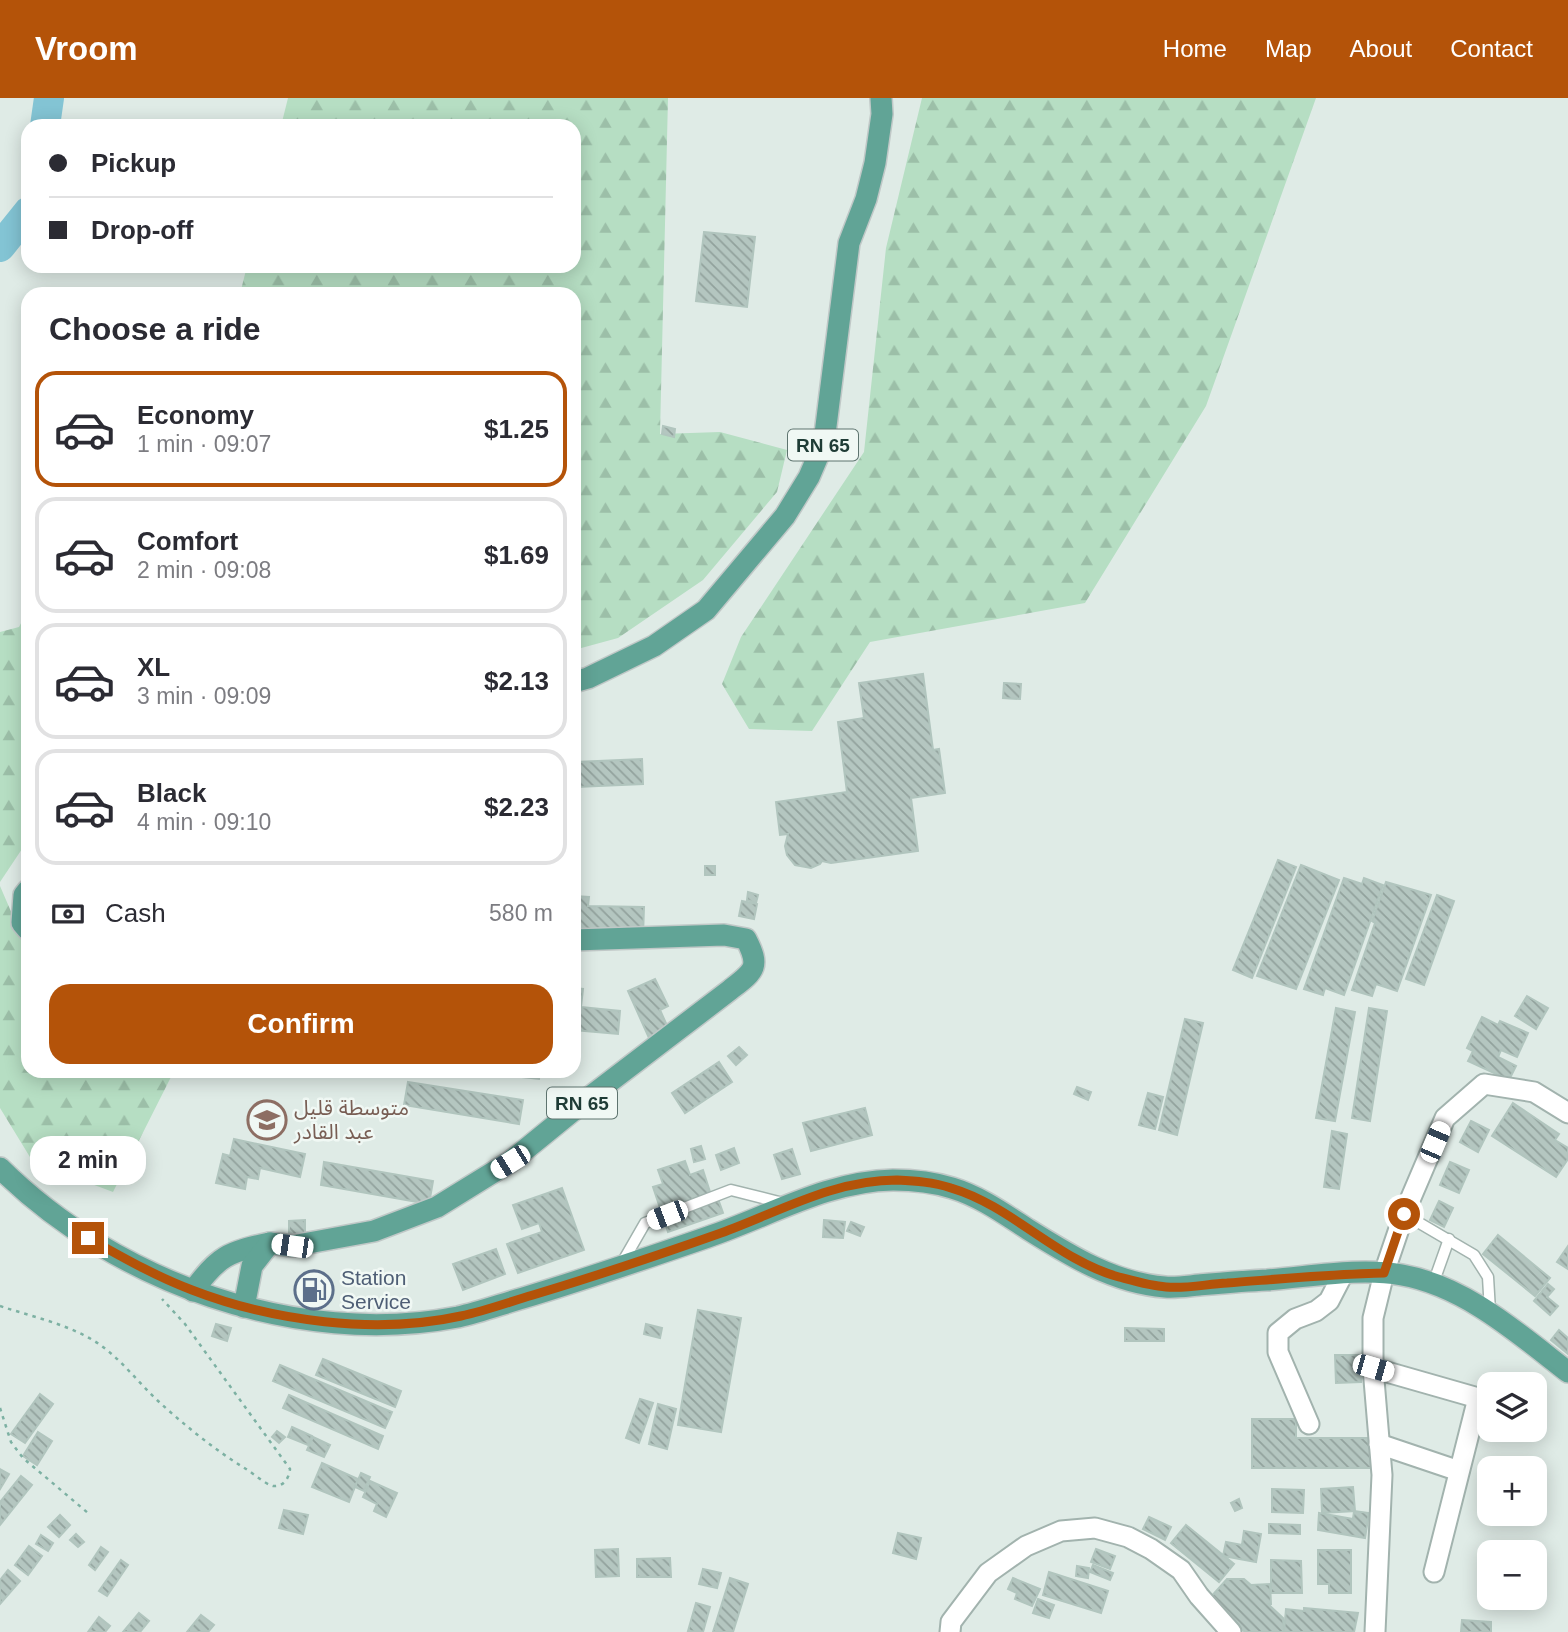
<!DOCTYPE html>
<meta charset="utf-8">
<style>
body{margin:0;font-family:Helvetica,"Noto Sans Arabic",sans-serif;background:#f7f7f7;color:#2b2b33;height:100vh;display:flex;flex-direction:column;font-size:26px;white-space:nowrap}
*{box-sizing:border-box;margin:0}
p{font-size:23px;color:#7c7c81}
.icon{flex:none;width:38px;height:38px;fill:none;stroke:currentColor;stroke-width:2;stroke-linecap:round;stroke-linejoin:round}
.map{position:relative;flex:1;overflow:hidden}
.side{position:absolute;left:21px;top:189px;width:560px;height:791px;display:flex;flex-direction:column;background:#fff;border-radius:21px;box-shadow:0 4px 18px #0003}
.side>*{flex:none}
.hud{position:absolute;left:21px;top:21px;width:560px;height:154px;border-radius:21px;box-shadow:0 4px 18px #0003;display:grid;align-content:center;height:154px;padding:0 28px;background:#fff}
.fabs{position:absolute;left:1477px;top:1274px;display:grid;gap:14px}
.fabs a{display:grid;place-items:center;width:70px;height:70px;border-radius:14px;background:#fff;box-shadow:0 4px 18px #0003;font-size:35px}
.end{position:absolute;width:32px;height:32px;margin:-16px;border:9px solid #b45309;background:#fff;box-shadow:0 0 0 4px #fff}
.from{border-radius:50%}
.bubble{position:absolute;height:49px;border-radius:21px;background:#fff;box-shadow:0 4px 18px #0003;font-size:23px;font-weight:700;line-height:49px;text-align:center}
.car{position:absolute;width:21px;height:42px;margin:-21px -10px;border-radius:9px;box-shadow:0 0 5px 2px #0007;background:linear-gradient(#fff 24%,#345 0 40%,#fff 0 76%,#345 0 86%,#fff 0)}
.hud b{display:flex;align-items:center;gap:24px;height:66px;font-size:26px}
.hud b+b{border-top:2px solid #e1e1e2}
.hud i{width:18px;height:18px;background:#2b2b33}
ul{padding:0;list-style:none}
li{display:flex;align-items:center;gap:21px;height:116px;margin:0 14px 10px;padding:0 14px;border:4px solid #e1e1e2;border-radius:21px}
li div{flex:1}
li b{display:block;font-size:26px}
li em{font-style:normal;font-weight:700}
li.on{border-color:#b45309}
li>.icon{width:63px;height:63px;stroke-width:1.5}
h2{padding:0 28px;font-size:32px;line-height:84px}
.pay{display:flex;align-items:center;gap:18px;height:77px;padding:0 28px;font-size:26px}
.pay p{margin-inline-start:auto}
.action{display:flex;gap:14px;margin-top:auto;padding:14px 28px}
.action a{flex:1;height:80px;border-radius:21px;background:#b45309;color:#fff;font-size:28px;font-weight:700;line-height:80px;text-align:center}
header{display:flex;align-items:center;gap:42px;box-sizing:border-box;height:98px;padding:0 35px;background:#b45309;color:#fff}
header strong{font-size:33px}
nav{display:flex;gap:38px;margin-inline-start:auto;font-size:24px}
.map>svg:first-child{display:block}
.forest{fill:url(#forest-firs)}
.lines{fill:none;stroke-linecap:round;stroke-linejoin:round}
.river{stroke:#83c4d4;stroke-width:30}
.building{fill:url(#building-back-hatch);stroke:#b1c5be;stroke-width:2}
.service-casing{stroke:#a2b3ae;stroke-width:13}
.minor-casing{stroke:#a2b3ae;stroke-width:23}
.primary-casing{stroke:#c0c8c7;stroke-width:24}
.path{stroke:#7db1a3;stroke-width:2.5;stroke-dasharray:3.5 5;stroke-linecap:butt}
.service{stroke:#fff;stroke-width:10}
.minor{stroke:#fff;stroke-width:19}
.primary{stroke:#61a496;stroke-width:21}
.route{stroke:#b45309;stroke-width:9}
.labels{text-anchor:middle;stroke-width:5;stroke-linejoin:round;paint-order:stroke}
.shield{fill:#f0f8f4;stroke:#5e746f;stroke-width:2}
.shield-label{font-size:19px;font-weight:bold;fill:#1f3c36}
.education-label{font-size:21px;fill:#785e54;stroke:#f0f8f4;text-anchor:start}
.service-label{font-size:21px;fill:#4e5e75;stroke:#f0f8f4;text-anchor:start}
</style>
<header>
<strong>Vroom</strong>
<nav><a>Home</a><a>Map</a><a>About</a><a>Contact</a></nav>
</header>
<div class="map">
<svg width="1568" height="1534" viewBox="0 0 1568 1534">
<defs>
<pattern id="forest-firs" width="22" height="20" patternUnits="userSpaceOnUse" patternTransform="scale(1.75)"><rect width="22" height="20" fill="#b6dec3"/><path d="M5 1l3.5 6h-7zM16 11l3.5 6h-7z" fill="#9cbfa8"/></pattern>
<pattern id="building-back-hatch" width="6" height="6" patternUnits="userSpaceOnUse" patternTransform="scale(1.75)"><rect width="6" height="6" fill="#b4c6c0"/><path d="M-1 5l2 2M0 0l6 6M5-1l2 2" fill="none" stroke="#92a29d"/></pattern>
</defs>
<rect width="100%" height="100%" fill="#dfebe6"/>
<g class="forest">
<polygon points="288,0 668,0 660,336 720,334 787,352 777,394 703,482 618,540 574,552 574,196 240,196 247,168 574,168 574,28 281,28"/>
<polygon points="922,0 1316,0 1206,308 1085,505 870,544 812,633 749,631 722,586 741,539 864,354 886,150"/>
<polygon points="28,512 28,742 0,784 0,534 19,529"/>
<polygon points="0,788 28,853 28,973 174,973 113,1094 33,1064 0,1010"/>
</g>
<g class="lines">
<g class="river">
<polyline points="45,28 49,0"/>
<polyline points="0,149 28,114"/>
</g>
</g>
<g class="building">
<polygon points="704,134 755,139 747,209 696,203"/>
<polygon points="663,328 675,331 674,339 662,336"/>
<polygon points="923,576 933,652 939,651 945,695 911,700 918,753 831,765 822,763 820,766 811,770 795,767 787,757 785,748 788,736 780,737 776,704 847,694 838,624 864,620 859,585"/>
<polygon points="1004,585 1021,586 1020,601 1003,600"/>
<polygon points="642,661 643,686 577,689 576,664"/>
<polygon points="1278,762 1296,769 1252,880 1233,872"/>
<polygon points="1301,767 1339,782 1296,891 1257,878"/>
<rect x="705" y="768" width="10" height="9"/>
<polygon points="1344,780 1362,786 1364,780 1383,787 1344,897 1325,890 1323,897 1304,891"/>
<polygon points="1386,784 1431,797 1397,893 1376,886 1372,898 1352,892 1375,825 1372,823"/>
<polygon points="748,794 758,797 756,805 747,802"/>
<polygon points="1437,797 1454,803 1424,887 1406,881"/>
<polygon points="574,798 589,799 588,808 644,809 643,838 574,833"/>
<polygon points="742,803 757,806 754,821 739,818"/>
<polygon points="655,881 668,908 660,912 669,932 649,940 628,893"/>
<polygon points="574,890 583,891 581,909 620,913 618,936 574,932"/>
<polygon points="1527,898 1548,910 1536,931 1515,918"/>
<polygon points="1336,910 1355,914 1335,1023 1316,1020"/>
<polygon points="1369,910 1387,913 1370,1023 1352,1020"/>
<polygon points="1482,919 1498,927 1500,923 1528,935 1517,959 1501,952 1498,959 1516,968 1509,982 1468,963 1473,953 1467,950"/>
<polygon points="1185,921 1203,925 1177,1037 1159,1032"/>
<polygon points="739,949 747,957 736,967 728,958"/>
<polygon points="719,964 732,984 685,1015 672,995"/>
<polygon points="469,973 540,973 539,981"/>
<polygon points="408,984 523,1002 519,1026 404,1007"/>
<polygon points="1077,989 1091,994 1088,1002 1074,996"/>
<polygon points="1148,995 1163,999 1155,1031 1139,1027"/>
<polygon points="1513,1005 1559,1036 1555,1042 1568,1050 1568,1061 1556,1079 1492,1038"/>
<polygon points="865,1010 872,1037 811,1053 803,1025"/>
<polygon points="1471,1023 1489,1032 1478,1054 1460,1044"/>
<polygon points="1332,1033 1347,1036 1339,1091 1324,1089"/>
<polygon points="234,1041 305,1056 300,1079 260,1070 258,1081 247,1079 245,1091 216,1085 223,1056 230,1058"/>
<polygon points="701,1048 705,1061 694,1064 691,1051"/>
<polygon points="734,1050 739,1065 721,1072 716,1057"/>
<polygon points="792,1051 800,1076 782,1081 774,1057"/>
<polygon points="685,1063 690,1077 703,1072 711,1097 716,1095 723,1115 668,1134 653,1089 663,1086 658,1072"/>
<polygon points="324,1064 433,1083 429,1106 321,1087"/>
<polygon points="1450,1064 1469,1072 1459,1095 1440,1087"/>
<polygon points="562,1090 584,1152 518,1175 507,1146 542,1134 539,1125 522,1131 513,1107"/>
<polygon points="1439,1103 1453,1110 1444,1129 1430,1122"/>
<polygon points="305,1122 305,1138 289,1138 289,1123"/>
<polygon points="824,1122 845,1124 843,1140 823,1139"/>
<polygon points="851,1124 864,1129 860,1138 847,1133"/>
<polygon points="1498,1137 1550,1180 1535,1198 1483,1156"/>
<polygon points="1568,1148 1568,1171 1557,1164"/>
<polygon points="496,1151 505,1176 463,1192 453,1166"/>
<polygon points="1548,1186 1554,1191 1547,1199 1558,1208 1550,1217 1534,1203"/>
<polygon points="698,1212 741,1220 721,1334 678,1327"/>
<polygon points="216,1226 231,1230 227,1243 212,1238"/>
<polygon points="646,1226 662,1230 660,1240 644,1236"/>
<polygon points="1125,1230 1164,1231 1164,1243 1125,1243"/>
<polygon points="1559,1232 1568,1240 1568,1256 1551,1242"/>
<polygon points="1335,1257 1361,1257 1361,1284 1336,1285"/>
<polygon points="323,1261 401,1293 395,1309 316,1277"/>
<polygon points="280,1267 392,1314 385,1330 273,1283"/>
<polygon points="40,1296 53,1306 25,1345 11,1336"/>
<polygon points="289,1297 383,1338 378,1351 283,1310"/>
<polygon points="640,1301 653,1305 639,1345 626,1340"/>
<polygon points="658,1306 676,1311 667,1351 649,1346"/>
<polygon points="1252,1321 1296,1321 1296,1340 1371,1340 1371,1370 1252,1370"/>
<polygon points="292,1329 312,1338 308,1347 288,1339"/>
<polygon points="277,1333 285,1339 279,1345 272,1339"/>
<polygon points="38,1334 52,1343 37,1367 23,1358"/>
<polygon points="313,1339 330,1347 324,1359 307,1352"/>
<polygon points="322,1365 358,1381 349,1404 312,1389"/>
<polygon points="0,1371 9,1376 0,1391"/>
<polygon points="361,1375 370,1379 364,1393 355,1389"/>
<polygon points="21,1378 32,1387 0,1427 0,1404"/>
<polygon points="370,1383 397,1395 386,1419 374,1413 377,1406 363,1399"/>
<polygon points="1353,1389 1355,1413 1322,1415 1321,1391"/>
<polygon points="1272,1391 1304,1392 1303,1415 1272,1414"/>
<polygon points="1239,1401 1242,1410 1235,1413 1231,1405"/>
<polygon points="284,1412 308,1417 303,1436 279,1430"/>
<polygon points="1354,1413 1369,1415 1365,1440 1318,1432 1319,1415 1353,1421"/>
<polygon points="60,1417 70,1427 59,1439 48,1429"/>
<polygon points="1149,1419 1171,1429 1165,1442 1143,1431"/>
<polygon points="1269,1426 1300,1427 1300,1436 1269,1435"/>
<polygon points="1186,1427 1234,1466 1219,1484 1171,1445"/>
<polygon points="1244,1433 1261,1436 1256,1464 1223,1458 1226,1444 1242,1447"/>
<polygon points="898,1435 921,1440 916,1461 893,1455"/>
<polygon points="76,1436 84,1444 78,1449 70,1442"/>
<polygon points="41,1437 53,1445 48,1453 36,1446"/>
<polygon points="29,1448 42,1458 28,1477 15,1467"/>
<polygon points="101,1449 108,1454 95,1472 89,1467"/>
<polygon points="618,1451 619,1478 596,1479 595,1452"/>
<polygon points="1096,1451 1115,1458 1110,1471 1091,1464"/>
<polygon points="1318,1452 1351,1452 1351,1495 1329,1495 1329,1486 1318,1486"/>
<polygon points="670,1460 671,1479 637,1479 637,1461"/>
<polygon points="121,1462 128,1467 107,1498 99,1493"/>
<polygon points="1271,1462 1301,1463 1302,1495 1271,1495"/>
<polygon points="1093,1467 1113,1475 1110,1482 1090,1474"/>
<polygon points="1077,1468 1089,1470 1088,1480 1076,1478"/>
<polygon points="703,1471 721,1475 717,1490 699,1486"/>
<polygon points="8,1472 20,1483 0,1506 0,1482"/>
<polygon points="1049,1474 1108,1493 1101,1515 1043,1497"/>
<polygon points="730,1480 748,1486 733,1534 713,1534"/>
<polygon points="1013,1480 1040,1491 1032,1508 1015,1501 1017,1495 1008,1491"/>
<polygon points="1227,1481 1244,1481 1251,1487 1270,1486 1271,1506 1268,1506 1283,1520 1284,1534 1245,1534 1209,1501"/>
<polygon points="1038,1501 1054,1507 1049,1520 1033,1515"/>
<polygon points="696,1505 710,1509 703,1534 688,1533"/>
<polygon points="1304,1510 1358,1515 1354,1534 1284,1534 1286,1511 1304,1513"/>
<polygon points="139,1515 149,1523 140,1534 123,1534"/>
<polygon points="201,1517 214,1527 208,1534 187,1534"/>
<polygon points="99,1519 110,1528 105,1534 88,1534"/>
<polygon points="1462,1522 1491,1524 1491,1534 1461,1534"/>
</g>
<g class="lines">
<g class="service-casing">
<g id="service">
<polyline points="1404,1116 1474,1157 1488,1179 1490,1213"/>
<polyline points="622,1165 645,1125 731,1092 783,1105"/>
<polyline points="1433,1186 1449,1141"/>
</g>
</g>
<g class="minor-casing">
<g id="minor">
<polyline points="1373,1270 1478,1300 1434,1474"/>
<polyline points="1309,1326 1278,1254 1278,1235 1295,1221 1316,1213 1329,1203 1343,1176"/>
<polyline points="1379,1346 1459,1373"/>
<polyline points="950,1534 951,1524 988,1475 1026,1448 1061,1433 1095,1430 1128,1439 1151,1451 1181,1472 1199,1498 1231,1534"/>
<polyline points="1375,1534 1382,1377 1373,1270 1373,1220 1384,1175 1404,1116 1445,1020 1484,986 1534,994 1568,1015"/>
</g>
</g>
<g class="primary-casing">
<g id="primary">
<polyline points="574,584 588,580 654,548 706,512 785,418 809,379 824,344 849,145 866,101 875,65 882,16 881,0"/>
<polyline points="28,792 24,797 22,825 28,832"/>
<path d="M0,1070C115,1184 297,1250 458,1219C480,1214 502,1206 523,1200C586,1181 647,1160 708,1139C770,1118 827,1083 893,1082C913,1082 933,1084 952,1090C979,1098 1003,1115 1026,1130C1069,1157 1113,1185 1165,1189C1176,1190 1188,1188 1199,1187C1222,1185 1244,1183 1267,1182C1309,1179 1360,1169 1402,1177C1465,1188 1519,1236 1568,1274"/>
<path d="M193,1193C218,1158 228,1154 270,1145"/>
<path d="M244,1209L252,1168L270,1145L292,1148L374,1133L437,1109L510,1064L591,998L730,892C754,873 761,870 746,841L724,837L574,842"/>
</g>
</g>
<g class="path">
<path d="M0,1208C30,1218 63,1225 91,1241C117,1256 135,1281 157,1302C184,1327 215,1352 246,1371C254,1376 265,1386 273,1388C284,1389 289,1380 290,1371L185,1226L162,1201"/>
<polyline points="0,1310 11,1344 23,1360 88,1415"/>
</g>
<use href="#service" class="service"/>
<use href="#minor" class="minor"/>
<use href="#primary" class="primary"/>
</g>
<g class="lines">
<path class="route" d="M88,1140C122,1159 155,1178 192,1192C272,1223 376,1237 461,1218C485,1213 509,1204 533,1197C596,1178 659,1157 721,1135C779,1114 833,1082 897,1082C915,1083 933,1084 951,1090C1012,1108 1057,1162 1119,1179C1134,1183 1151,1188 1166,1189C1186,1191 1207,1186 1227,1185C1280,1181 1332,1176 1384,1175L1404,1116"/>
</g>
<defs>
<g id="school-ring" transform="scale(2.0125)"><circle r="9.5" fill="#f0f8f4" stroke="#8d6e63" stroke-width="1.5"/><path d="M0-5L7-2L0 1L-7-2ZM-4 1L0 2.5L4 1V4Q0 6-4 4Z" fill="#8d6e63"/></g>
<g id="fuel-ring" transform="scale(2.0125)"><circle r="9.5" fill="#f0f8f4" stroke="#5c6f8a" stroke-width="1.5"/><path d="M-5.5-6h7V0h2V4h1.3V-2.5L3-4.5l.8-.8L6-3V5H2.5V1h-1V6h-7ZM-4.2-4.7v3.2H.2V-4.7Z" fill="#5c6f8a"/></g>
</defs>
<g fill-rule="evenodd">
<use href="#school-ring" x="267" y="1022"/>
<use href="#fuel-ring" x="314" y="1192"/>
</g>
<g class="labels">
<g class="shield">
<rect x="788" y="331.5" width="70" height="31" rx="5"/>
<rect x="547" y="989.5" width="70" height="31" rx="5"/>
</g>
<g class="shield-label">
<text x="823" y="354">RN 65</text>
<text x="582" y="1012">RN 65</text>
</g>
<g class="education-label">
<text x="294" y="1017">متوسطة قليل<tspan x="294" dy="24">عبد القادر</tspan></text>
</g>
<g class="service-label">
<text x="341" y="1187">Station<tspan x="341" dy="24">Service</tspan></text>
</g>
</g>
</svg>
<div class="fabs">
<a><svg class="icon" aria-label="layers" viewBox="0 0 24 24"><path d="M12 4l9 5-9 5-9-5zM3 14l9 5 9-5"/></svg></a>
<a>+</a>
<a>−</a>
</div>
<i class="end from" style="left:1404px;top:1116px"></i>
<i class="end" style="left:88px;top:1140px"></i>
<div class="bubble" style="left:30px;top:1038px;width:116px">2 min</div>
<i class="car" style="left:1435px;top:1044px;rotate:23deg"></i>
<i class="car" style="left:510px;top:1064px;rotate:238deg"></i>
<i class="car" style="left:667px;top:1117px;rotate:249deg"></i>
<i class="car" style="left:292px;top:1148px;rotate:278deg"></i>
<i class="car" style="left:1373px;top:1270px;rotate:106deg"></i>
<div class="hud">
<b><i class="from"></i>Pickup</b>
<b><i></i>Drop-off</b>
</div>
<section class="side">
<h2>Choose a ride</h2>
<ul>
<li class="on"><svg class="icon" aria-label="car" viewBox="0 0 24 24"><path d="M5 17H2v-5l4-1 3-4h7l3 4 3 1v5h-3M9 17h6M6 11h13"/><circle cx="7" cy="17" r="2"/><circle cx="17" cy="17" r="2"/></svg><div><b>Economy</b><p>1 min · 09:07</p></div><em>$1.25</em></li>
<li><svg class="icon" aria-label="car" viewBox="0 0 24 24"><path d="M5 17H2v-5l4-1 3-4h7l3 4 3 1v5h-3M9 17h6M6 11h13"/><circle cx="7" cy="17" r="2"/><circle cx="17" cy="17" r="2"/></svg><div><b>Comfort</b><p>2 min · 09:08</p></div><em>$1.69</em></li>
<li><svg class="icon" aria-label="car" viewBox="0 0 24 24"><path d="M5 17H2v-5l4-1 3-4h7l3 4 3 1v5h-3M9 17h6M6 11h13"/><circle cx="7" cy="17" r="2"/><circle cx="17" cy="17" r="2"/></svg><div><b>XL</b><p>3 min · 09:09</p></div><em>$2.13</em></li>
<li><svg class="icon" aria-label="car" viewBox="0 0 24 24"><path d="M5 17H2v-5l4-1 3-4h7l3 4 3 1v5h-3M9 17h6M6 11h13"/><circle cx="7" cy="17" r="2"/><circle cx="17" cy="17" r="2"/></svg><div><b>Black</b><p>4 min · 09:10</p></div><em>$2.23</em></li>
</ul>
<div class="pay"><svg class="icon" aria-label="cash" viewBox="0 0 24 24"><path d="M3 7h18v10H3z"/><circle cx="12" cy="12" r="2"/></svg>Cash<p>580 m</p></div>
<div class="action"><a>Confirm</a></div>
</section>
</div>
